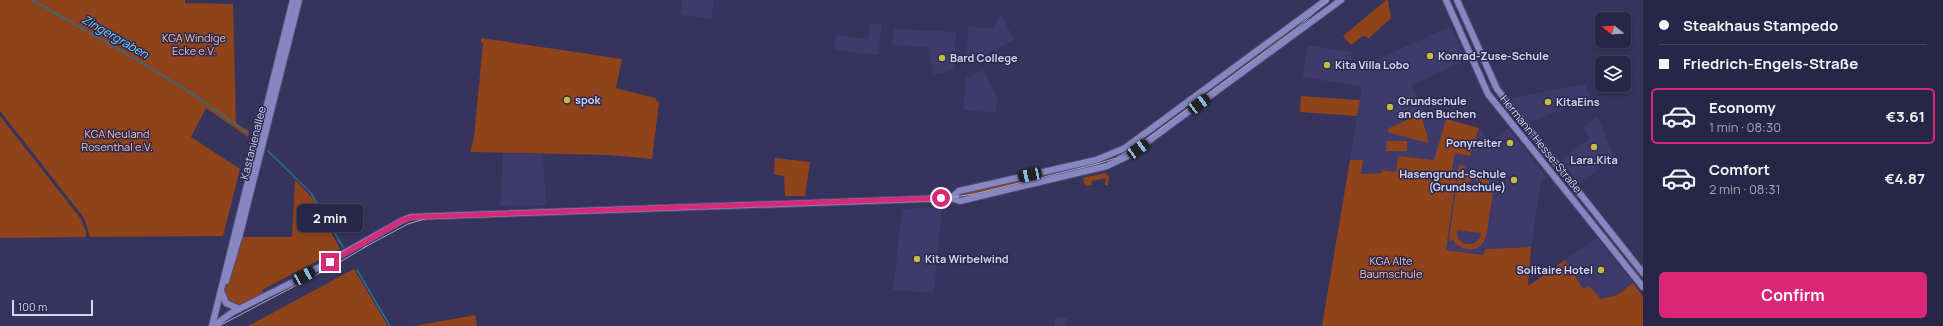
<!DOCTYPE html>
<meta charset="utf-8">
<style>
body{margin:0;font-family:Manrope,sans-serif;background:#343251;color:#f1f3f6;height:100vh;display:flex;flex-direction:column;font-size:15px;white-space:nowrap}
*{box-sizing:border-box;margin:0}
p{font-size:13px;color:#a5a5b3}
.icon{flex:none;width:22px;height:22px;fill:none;stroke:currentColor;stroke-width:2;stroke-linecap:round;stroke-linejoin:round}
.map{position:relative;flex:1;overflow:hidden}
.details{display:flex;flex-direction:column;background:#282646;width:300px}
.details>*{flex:none}
.guide{display:grid;align-content:center;height:88px;padding:0 16px;background:#282646}
.needle{width:26px;rotate:287deg}
.controls{position:absolute;left:1595px;top:12px;display:grid;gap:8px}
.controls a{display:grid;place-items:center;width:36px;height:36px;border-radius:6px;background:#282646;box-shadow:0 2px 6px #0003,0 0 0 1px #44435f;font-size:20px}
.scale{position:absolute;left:12px;bottom:10px;width:81px;box-sizing:border-box;padding-left:4px;border:2px solid #d3d4ee;border-top:0;font-size:11px;line-height:14px;white-space:nowrap;color:#d3d4ee;-webkit-text-stroke:3px #2c2951;paint-order:stroke}
.end{position:absolute;width:18px;height:18px;margin:-9px;border:5px solid #db2777;background:#fff;box-shadow:0 0 0 2px #fff}
.from{border-radius:50%}
.bubble{position:absolute;height:28px;border-radius:6px;background:#282646;box-shadow:0 2px 6px #0003,0 0 0 1px #44435f;font-size:13px;font-weight:700;line-height:28px;text-align:center}
.car{position:absolute;width:12px;height:24px;margin:-12px -6px;border-radius:5px;box-shadow:0 0 3px 1px #0007;background:linear-gradient(#222 24%,#8ab4d8 0 40%,#222 0 76%,#8ab4d8 0 86%,#222 0)}
.guide b{display:flex;align-items:center;gap:14px;height:38px;font-size:15px}
.guide b+b{border-top:1px solid #44435f}
.guide i{width:10px;height:10px;background:#f1f3f6}
ul{padding:0;list-style:none}
li{display:flex;align-items:center;gap:12px;height:56px;margin:0 8px 6px;padding:0 8px;border:2px solid transparent;border-radius:6px}
li div{flex:1}
li b{display:block;font-size:15px}
li em{font-style:normal;font-weight:700}
li.active{border-color:#db2777}
li>.icon{width:36px;height:36px;stroke-width:1.5}
.cta{display:flex;gap:8px;margin-top:auto;padding:8px 16px}
.cta a{flex:1;height:46px;border-radius:6px;background:#db2777;color:#fff;font-size:16px;font-weight:700;line-height:46px;text-align:center}
main{display:flex;flex:1;min-height:0}
.map>svg:first-child{display:block}
.built{fill:#3e3a6b}
.green{fill:#90431b;fill-rule:evenodd}
.lines{fill:none;stroke-linecap:round;stroke-linejoin:round}
.stream{stroke:#26718b;stroke-width:1.5}
.secondary-casing{stroke:#514d71;stroke-width:8}
.secondary{stroke:#8886c2;stroke-width:6}
.tram{stroke:#a5a5c3;stroke-width:1}
.route{stroke:#db2777;stroke-width:5}
.poi-dot{fill:#c5bc3d;stroke:#2c2951;stroke-width:1.5}
.labels{text-anchor:middle;stroke-width:3;stroke-linejoin:round;paint-order:stroke}
.park-label{font-size:11px;fill:#f6c3ac;stroke:#2c2951}
.poi-label{font-size:11px;font-weight:bold;fill:#d3d4ee;stroke:#2c2951;text-anchor:start}
.street-label{font-size:11px;fill:#d3d4ee;stroke:#2c2951}
.water-label{font-size:12px;font-style:italic;fill:#79d4f8;stroke:#2c2951}
</style>
<main>
<div class="map">
<svg width="1643" height="326" viewBox="0 0 1643 326">
<rect width="100%" height="100%" fill="#36335d"/>
<g class="built">
<polygon points="682,0 714,0 711,19 680,15"/>
<polygon points="1001,14 1014,40 975,60 967,55 968,27 992,28"/>
<polygon points="870,23 882,24 878,55 834,50 836,35 868,39"/>
<polygon points="1451,26 1466,60 1412,85 1425,113 1446,119 1434,160 1398,156 1396,172 1382,170 1382,173 1361,174 1362,160 1350,160 1362,87 1302,77 1308,45 1352,52 1350,68 1364,70 1365,65"/>
<polygon points="894,29 956,32 954,70 934,75 927,47 892,45"/>
<polygon points="983,70 997,97 996,113 963,110 966,78"/>
<polygon points="1585,84 1591,99 1530,122 1511,98"/>
<polygon points="1598,117 1614,156 1580,184 1561,160 1590,139 1583,127"/>
<polygon points="1479,128 1490,142 1508,128 1547,177 1541,182 1531,247 1486,249 1483,255 1446,250 1457,172 1452,169 1455,152 1470,156"/>
<polygon points="503,153 543,154 546,205 500,206"/>
<polygon points="940,207 942,209 934,293 893,290 902,209"/>
<polygon points="1597,238 1633,283 1617,295 1601,299 1589,286 1583,290 1565,260"/>
<polygon points="1056,316 1067,318 1066,326 1054,326"/>
</g>
<g class="green">
<polygon points="0,0 185,0 185,3 233,4 236,123 249,131 248,137 206,108 191,137 240,169 223,236 90,237 84,218 0,111"/>
<polygon points="1386,0 1388,0 1391,18 1369,38 1363,36 1351,45 1343,36"/>
<polygon points="1284,33 1286,35 1227,78 1226,76"/>
<polygon points="481,38 622,59 616,88 655,98 659,103 652,159 610,155 470,152 474,138 483,43 481,42"/>
<polygon points="1301,96 1360,100 1357,116 1300,112"/>
<polygon points="1421,114 1429,143 1390,133 1388,131 1389,128"/>
<polygon points="0,116 81,219 86,232 86,237 0,238"/>
<polygon points="1446,119 1479,128 1470,156 1455,153 1452,169 1457,172 1446,250 1483,255 1486,249 1531,247 1528,286 1565,260 1583,289 1589,286 1601,299 1617,295 1633,283 1643,297 1643,326 1322,326 1350,160 1363,160 1361,174 1382,173 1382,170 1396,172 1398,156 1434,160"/>
<polygon points="1387,141 1407,141 1407,151 1386,151"/>
<polygon points="775,158 810,162 805,196 785,196 784,176 774,174"/>
<path d="M1459,165L1465,166L1464,178C1474,172 1490,175 1492,189C1494,197 1490,208 1489,217C1488,224 1488,234 1484,241C1477,254 1459,251 1452,239L1451,241H1449ZM1470,180C1479,178 1486,182 1487,191L1462,188ZM1457,230L1481,233C1480,242 1473,245 1465,244L1458,239Z"/>
<polygon points="1105,173 1109,176 1108,185 1105,185 1106,178 1091,181 1092,185 1085,186 1083,178"/>
<polygon points="1041,175 1042,179 970,197 970,194 961,195 961,193"/>
<polygon points="295,180 314,200 340,249 262,290 264,293 244,306 231,306 225,298 225,292 241,237 292,237"/>
<polygon points="354,269 388,326 248,326"/>
<polygon points="475,315 477,326 414,326"/>
</g>
<g class="lines">
<g class="stream">
<path d="M32,0C105,42 180,81 247,133"/>
<polyline points="268,151 311,193 343,247"/>
<polyline points="357,270 390,326"/>
</g>
<g class="secondary-casing">
<g id="secondary">
<polyline points="1446,0 1488,94 1643,287"/>
<polyline points="1457,0 1497,89 1643,273"/>
<polyline points="951,198 959,191 1096,160 1125,148 1326,0"/>
<polyline points="226,281 239,238 299,0"/>
<polyline points="221,291 226,303 239,309"/>
<polyline points="212,326 293,0"/>
<polyline points="213,326 233,312 291,283 403,220 411,217 951,198 960,201 1107,166 1128,156 1341,0"/>
</g>
</g>
<use href="#secondary" class="secondary"/>
<g class="tram">
<polyline points="363,248 408,224 428,218 933,200 974,194 1097,164 1116,158 1137,146 1297,28 1328,0"/>
<polyline points="219,326 333,266 367,246"/>
</g>
</g>
<g class="lines">
<polyline class="route" points="330,262 403,220 413,217 941,198"/>
</g>
<g class="poi-dot">
<circle cx="1430" cy="56" r="4"/>
<circle cx="942" cy="58" r="4"/>
<circle cx="1327" cy="65" r="4"/>
<circle cx="567" cy="100" r="4"/>
<circle cx="1548" cy="102" r="4"/>
<circle cx="1390" cy="107" r="4"/>
<circle cx="1510" cy="143" r="4"/>
<circle cx="1594" cy="147" r="4"/>
<circle cx="1514" cy="180" r="4"/>
<circle cx="917" cy="259" r="4"/>
<circle cx="1601" cy="270" r="4"/>
</g>
<g class="labels">
<g class="park-label">
<text x="194" y="42">KGA Windige<tspan x="194" dy="13">Ecke e.V.</tspan></text>
<text x="117" y="138">KGA Neuland<tspan x="117" dy="13">Rosenthal e.V.</tspan></text>
<text x="1391" y="265">KGA Alte<tspan x="1391" dy="13">Baumschule</tspan></text>
</g>
<g class="poi-label">
<text x="1438" y="60">Konrad-Zuse-Schule</text>
<text x="950" y="62">Bard College</text>
<text x="1335" y="69">Kita Villa Lobo</text>
<text x="575" y="104">spok</text>
<text x="1398" y="105">Grundschule<tspan x="1398" dy="13">an den Buchen</tspan></text>
<text x="1556" y="106">KitaEins</text>
<text x="1502" y="147" text-anchor="end">Ponyreiter</text>
<text x="1594" y="164" text-anchor="middle">Lara.Kita</text>
<text x="1506" y="178" text-anchor="end">Hasengrund-Schule<tspan x="1506" dy="13">(Grundschule)</tspan></text>
<text x="925" y="263">Kita Wirbelwind</text>
<text x="1593" y="274" text-anchor="end">Solitaire Hotel</text>
</g>
<g class="street-label">
<text transform="translate(253 143) rotate(-76)" y="4">Kastanienallee</text>
<text transform="translate(1541 144) rotate(51)" y="4">Hermann-Hesse-Straße</text>
</g>
<g class="water-label">
<text transform="translate(115 37) rotate(30)" y="4">Zingergraben</text>
</g>
</g>
</svg>
<div class="controls">
<a><svg class="needle" viewBox="-14 -14 28 28"><path d="M0-13l5 13h-10z" fill="#e53935"/><path d="M0 13l5-13h-10z" fill="#a5a5b3"/></svg></a>
<a><svg class="icon" aria-label="layers" viewBox="0 0 24 24"><path d="M12 4l9 5-9 5-9-5zM3 14l9 5 9-5"/></svg></a>
</div>
<div class="scale">100 m</div>
<i class="end from" style="left:941px;top:198px"></i>
<i class="end" style="left:330px;top:262px"></i>
<div class="bubble" style="left:297px;top:204px;width:66px">2 min</div>
<i class="car" style="left:1199px;top:104px;rotate:53deg"></i>
<i class="car" style="left:1138px;top:149px;rotate:54deg"></i>
<i class="car" style="left:1030px;top:175px;rotate:258deg"></i>
<i class="car" style="left:304px;top:276px;rotate:61deg"></i>
</div>
<section class="details">
<div class="guide">
<b><i class="from"></i>Steakhaus Stampedo</b>
<b><i></i>Friedrich-Engels-Straße</b>
</div>
<ul>
<li class="active"><svg class="icon" aria-label="car" viewBox="0 0 24 24"><path d="M5 17H2v-5l4-1 3-4h7l3 4 3 1v5h-3M9 17h6M6 11h13"/><circle cx="7" cy="17" r="2"/><circle cx="17" cy="17" r="2"/></svg><div><b>Economy</b><p>1 min · 08:30</p></div><em>€3.61</em></li>
<li><svg class="icon" aria-label="car" viewBox="0 0 24 24"><path d="M5 17H2v-5l4-1 3-4h7l3 4 3 1v5h-3M9 17h6M6 11h13"/><circle cx="7" cy="17" r="2"/><circle cx="17" cy="17" r="2"/></svg><div><b>Comfort</b><p>2 min · 08:31</p></div><em>€4.87</em></li>
</ul>
<div class="cta"><a>Confirm</a></div>
</section>
</main>
